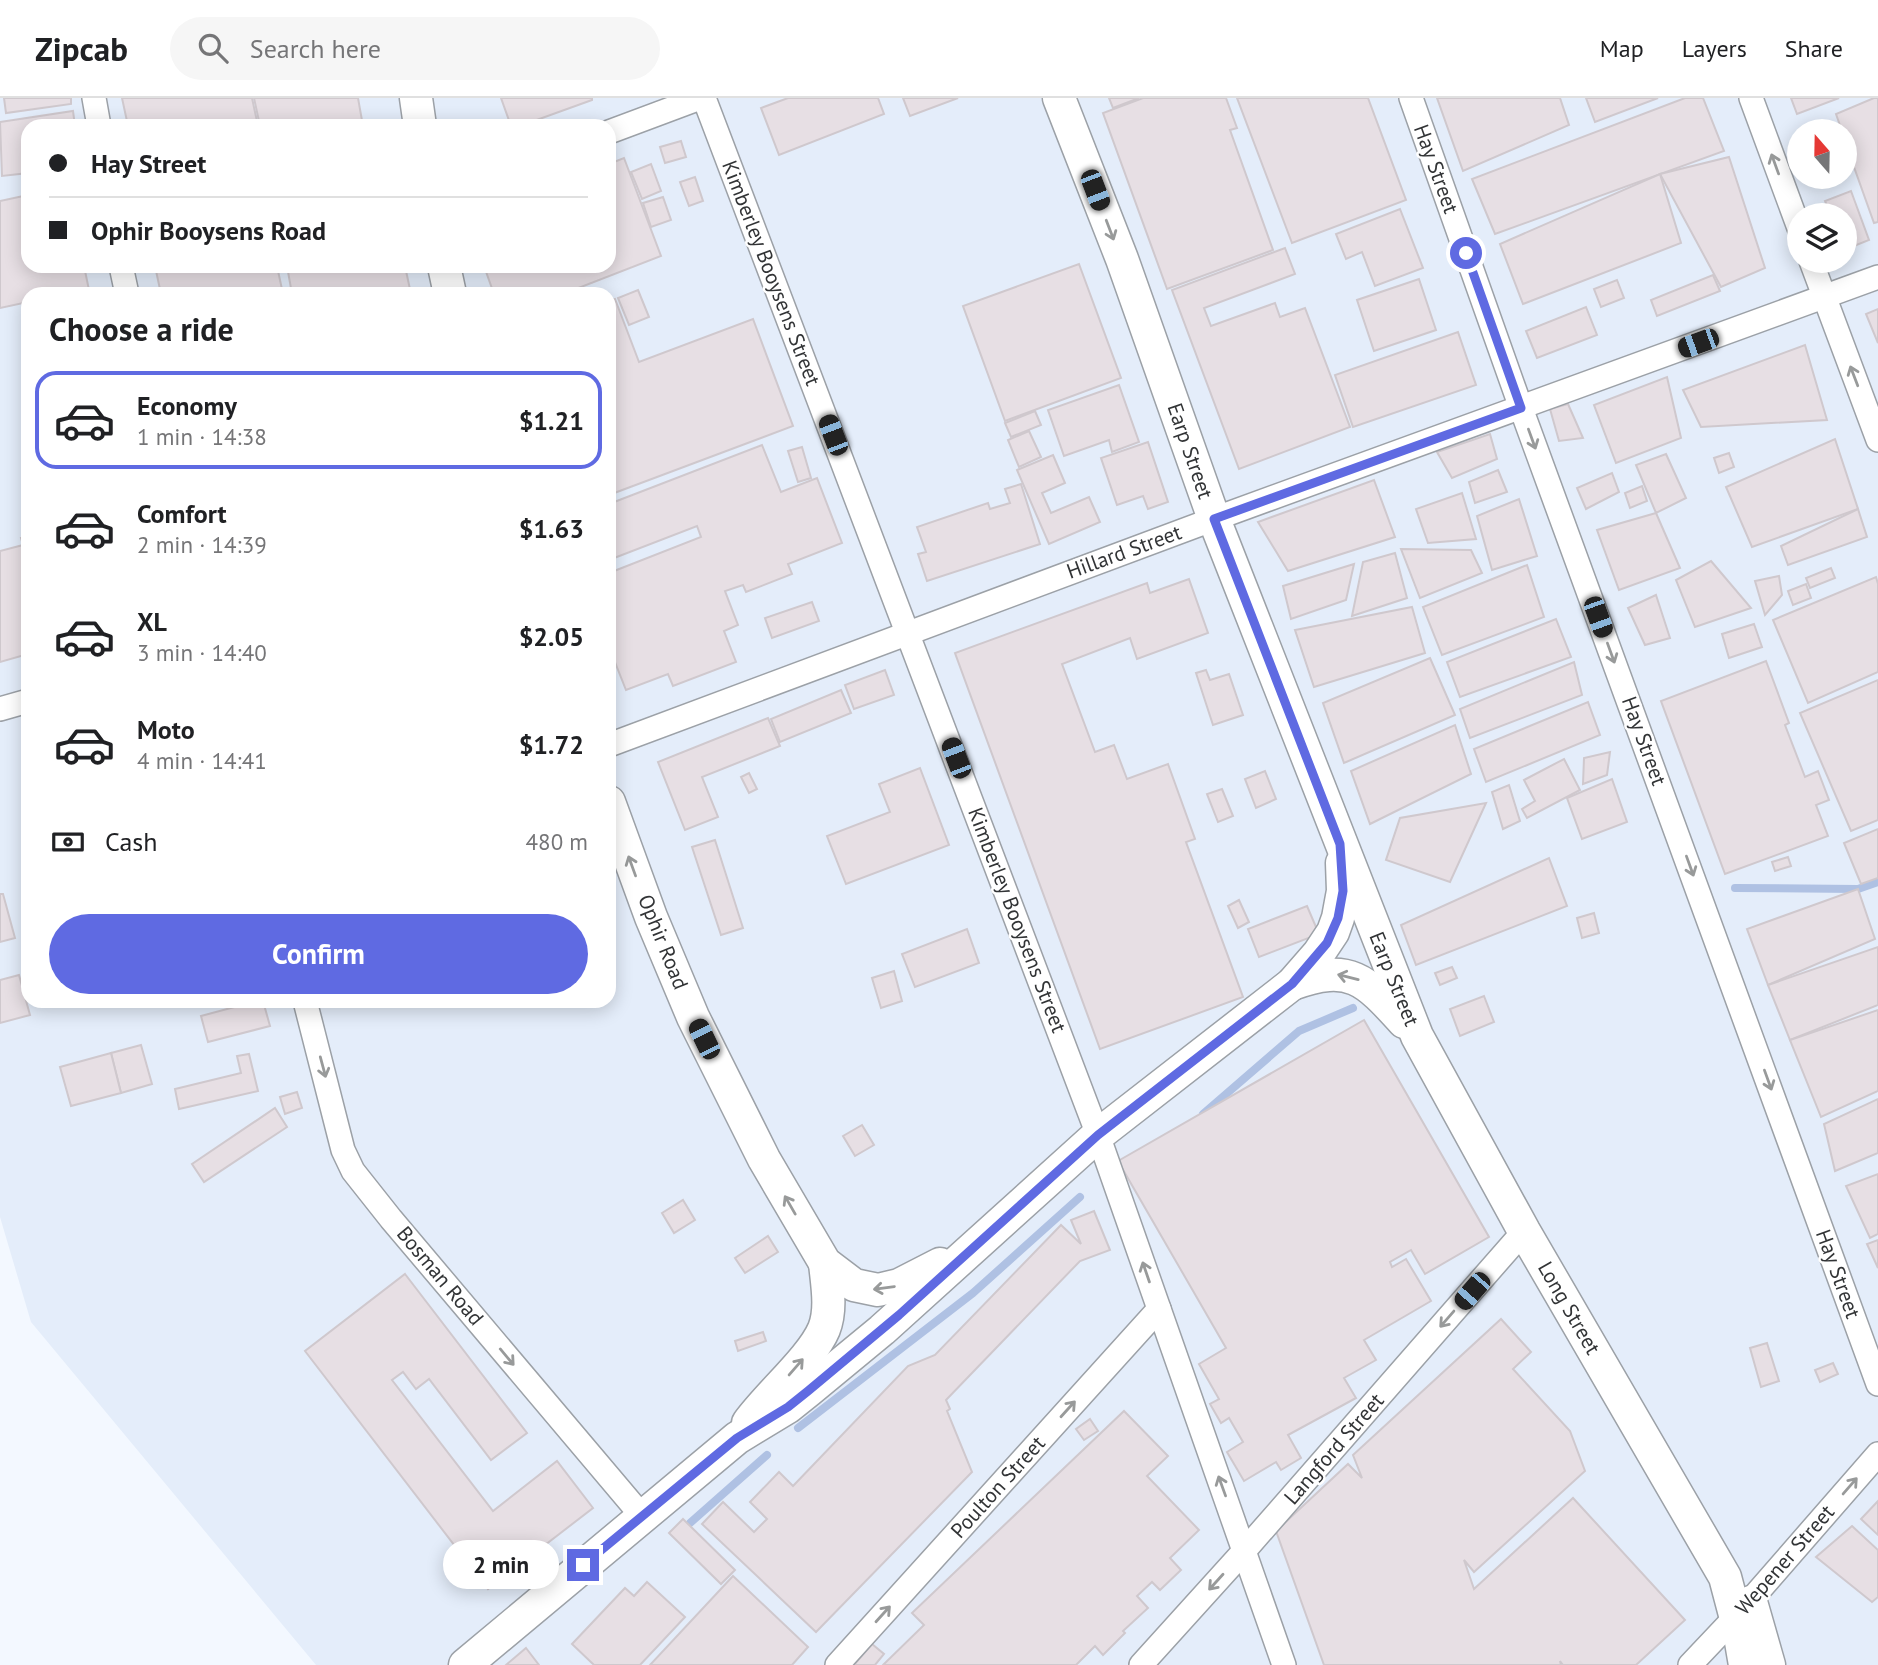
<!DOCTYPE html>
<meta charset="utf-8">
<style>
body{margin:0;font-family:"PT Sans",sans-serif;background:#f6f6f6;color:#202124;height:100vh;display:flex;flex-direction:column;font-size:26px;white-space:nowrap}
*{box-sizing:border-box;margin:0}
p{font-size:23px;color:#757577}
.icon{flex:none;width:38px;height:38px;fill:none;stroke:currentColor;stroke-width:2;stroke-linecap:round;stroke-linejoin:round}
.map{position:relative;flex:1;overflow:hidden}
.details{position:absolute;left:21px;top:189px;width:595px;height:721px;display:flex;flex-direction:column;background:#fff;border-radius:21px;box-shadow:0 4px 18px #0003}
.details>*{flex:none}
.top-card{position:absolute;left:21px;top:21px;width:595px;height:154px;border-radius:21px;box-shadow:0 4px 18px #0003;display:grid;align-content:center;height:154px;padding:0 28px;background:#fff}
.needle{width:46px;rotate:340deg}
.controls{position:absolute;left:1787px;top:21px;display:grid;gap:14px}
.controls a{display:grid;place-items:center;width:70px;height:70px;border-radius:50%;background:#fff;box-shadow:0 4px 18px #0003;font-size:35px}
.end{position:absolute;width:32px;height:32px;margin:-16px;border:9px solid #5f6ae2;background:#fff;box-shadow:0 0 0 4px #fff}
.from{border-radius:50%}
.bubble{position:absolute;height:49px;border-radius:24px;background:#fff;box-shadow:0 4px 18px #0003;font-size:23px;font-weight:800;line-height:49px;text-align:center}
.car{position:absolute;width:21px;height:42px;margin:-21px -10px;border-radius:9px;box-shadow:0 0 5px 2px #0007;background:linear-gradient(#222 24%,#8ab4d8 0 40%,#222 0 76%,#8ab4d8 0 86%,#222 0)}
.top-card b{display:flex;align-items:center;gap:24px;height:66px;font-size:26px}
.top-card b+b{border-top:2px solid #e0e0e0}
.top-card i{width:18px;height:18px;background:#202124}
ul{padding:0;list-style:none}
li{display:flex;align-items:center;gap:21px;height:98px;margin:0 14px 10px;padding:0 14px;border:4px solid transparent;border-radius:21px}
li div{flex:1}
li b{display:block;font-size:26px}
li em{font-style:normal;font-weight:800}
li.active{border-color:#5f6ae2}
li>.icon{width:63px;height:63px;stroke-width:1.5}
h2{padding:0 28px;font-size:32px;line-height:84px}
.pay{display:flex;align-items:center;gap:18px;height:77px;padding:0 28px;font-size:26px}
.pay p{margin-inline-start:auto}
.cta{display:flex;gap:14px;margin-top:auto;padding:14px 28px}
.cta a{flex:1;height:80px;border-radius:42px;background:#5f6ae2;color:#fff;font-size:28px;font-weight:800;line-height:80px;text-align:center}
header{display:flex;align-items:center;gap:42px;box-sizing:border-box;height:98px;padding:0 35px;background:#fff;border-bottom:2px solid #e0e0e0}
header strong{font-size:33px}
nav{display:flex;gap:38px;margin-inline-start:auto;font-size:24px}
.search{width:490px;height:63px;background:#f6f6f6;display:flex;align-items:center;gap:18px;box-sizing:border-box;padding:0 24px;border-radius:38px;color:#757577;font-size:26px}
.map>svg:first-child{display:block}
.built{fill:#e4edfa;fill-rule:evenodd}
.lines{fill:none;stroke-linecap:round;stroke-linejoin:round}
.stream{stroke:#afc1e3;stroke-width:8}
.building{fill:#e7dfe4;stroke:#cfc8cd;stroke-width:2}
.street-casing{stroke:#9ca1a7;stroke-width:26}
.secondary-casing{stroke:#9ca1a7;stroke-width:35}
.street{stroke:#fff;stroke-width:23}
.secondary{stroke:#fff;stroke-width:32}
.oneway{stroke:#989a9a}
.route{stroke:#5f6ae2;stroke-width:9}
.labels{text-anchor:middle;stroke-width:5;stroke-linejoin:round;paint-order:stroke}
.street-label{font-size:21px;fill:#323436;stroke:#fff}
</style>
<header>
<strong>Zipcab</strong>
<div class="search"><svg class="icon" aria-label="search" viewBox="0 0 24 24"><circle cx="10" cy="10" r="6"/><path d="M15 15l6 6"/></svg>Search here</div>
<nav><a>Map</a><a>Layers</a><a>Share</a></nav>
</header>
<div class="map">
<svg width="1878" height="1567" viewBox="0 0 1878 1567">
<rect width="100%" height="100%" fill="#f3f8ff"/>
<path class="built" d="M0,0H1878V1567H316L31,1224L0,1119ZM28,28H609V168H28ZM1799,33H1844V79H1799ZM1799,117H1844V163H1799ZM28,196H609V903H28Z"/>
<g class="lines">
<g class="stream">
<polyline points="1735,790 1858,791 1878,784"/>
<polyline points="1203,1016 1299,933 1353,910"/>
<polyline points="798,1330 973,1195 1080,1099"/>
<polyline points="690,1425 767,1357"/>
</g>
</g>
<g class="building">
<polygon points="4,0 71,0 71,6 6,15"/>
<polygon points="122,0 252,0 258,28 128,28"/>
<polygon points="254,0 358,0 363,28 260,28"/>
<polygon points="501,0 592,0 592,2 520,28 511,28"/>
<polygon points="788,0 878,0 884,16 779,57 761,10"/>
<polygon points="903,0 958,0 910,18"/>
<polygon points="1109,0 1139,0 1113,10"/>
<polygon points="1143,0 1226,0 1237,30 1230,32 1273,152 1167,191 1103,15"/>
<polygon points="1237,0 1368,0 1406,102 1292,145"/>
<polygon points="1437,0 1560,0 1569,27 1463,73"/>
<polygon points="1586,0 1658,0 1595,24"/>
<polygon points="1685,0 1703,0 1724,53 1495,136 1472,81"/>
<polygon points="1791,0 1839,0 1797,16"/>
<polygon points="1874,0 1878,0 1878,124 1874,125 1844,41 1844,33 1842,33 1836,16"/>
<polygon points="73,13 75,28 28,28 28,75 2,78 0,24"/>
<polygon points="681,43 686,59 665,65 660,49"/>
<polygon points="1729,59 1765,170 1721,189 1660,76"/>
<polygon points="624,60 661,158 563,196 494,196 484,168 609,168 609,66"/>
<polygon points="651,66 661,93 642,101 631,74"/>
<polygon points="1660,76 1681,145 1523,206 1500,146"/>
<polygon points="695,79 703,103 689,108 680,84"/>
<polygon points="1851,93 1869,142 1844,152 1844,117 1831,117 1825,103"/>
<polygon points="28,97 28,168 84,168 89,192 68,196 28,196 28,204 0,210 0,103"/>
<polygon points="663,99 671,122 651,129 643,105"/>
<polygon points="1400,111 1423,170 1375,188 1362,154 1346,161 1336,136"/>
<polygon points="1285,150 1295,176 1204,210 1211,228 1275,205 1280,219 1305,210 1350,329 1239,371 1172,192"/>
<polygon points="1079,166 1121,280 1005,323 963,208"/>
<polygon points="155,168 277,168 283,196 161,196"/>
<polygon points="287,168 405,168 411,196 292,196"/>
<polygon points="1713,177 1720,193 1657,218 1651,202"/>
<polygon points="1419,181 1436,232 1374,253 1357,202"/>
<polygon points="1617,182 1624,200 1601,209 1594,191"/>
<polygon points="638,192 649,219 629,227 618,200"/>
<polygon points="615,201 639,264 753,221 793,328 609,397 609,203"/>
<polygon points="1586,209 1597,237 1537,260 1526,233"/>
<polygon points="1878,211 1878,245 1866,216"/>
<polygon points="1458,234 1476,287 1353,329 1335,277"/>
<polygon points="1805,247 1827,322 1701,329 1683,292"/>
<polygon points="1667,279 1681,340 1616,365 1594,307"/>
<polygon points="1119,287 1139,344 1112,354 1109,342 1064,358 1048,312"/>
<polygon points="1568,306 1583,340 1559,343 1550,311"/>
<polygon points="1035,313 1041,327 1011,339 1005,325"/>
<polygon points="1029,333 1041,359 1019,369 1008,342"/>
<polygon points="1490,336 1497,361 1452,380 1437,354"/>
<polygon points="1835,341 1858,411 1752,449 1726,389"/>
<polygon points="1148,344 1168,404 1148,411 1143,398 1117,407 1101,360"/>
<polygon points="762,347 781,394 817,380 842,445 788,466 792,476 746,494 743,487 725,493 738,527 724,533 736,564 673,588 668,576 626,592 609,549 609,475 701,439 697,428 609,462 609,406"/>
<polygon points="802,349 811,380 798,384 788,353"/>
<polygon points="1729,355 1734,369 1719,375 1714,360"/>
<polygon points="1666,356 1686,400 1656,415 1636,367"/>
<polygon points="1053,357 1065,385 1042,395 1051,415 1089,399 1100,424 1049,446 1017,372"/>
<polygon points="1498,372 1507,394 1475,405 1469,384"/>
<polygon points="1612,375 1619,394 1586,411 1577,390"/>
<polygon points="1374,382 1395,439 1288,473 1258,424"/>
<polygon points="1021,386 1040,446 927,483 918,456 926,454 917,429 988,405 990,411 1010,405 1005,391"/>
<polygon points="1642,388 1647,403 1630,410 1625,395"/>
<polygon points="1462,395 1476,441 1428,445 1416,411"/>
<polygon points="1519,401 1537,458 1492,472 1477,418"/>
<polygon points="1858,411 1867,439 1788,467 1781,448"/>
<polygon points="1656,415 1680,470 1619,492 1597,432"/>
<polygon points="28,438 28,556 0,564 0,453 23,447 21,440"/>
<polygon points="1401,451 1471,452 1482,475 1420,500"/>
<polygon points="1395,455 1407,500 1352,518 1363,464"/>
<polygon points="1711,463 1751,510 1695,529 1676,482"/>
<polygon points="1354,466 1346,502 1291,521 1283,488"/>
<polygon points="1527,467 1544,519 1442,557 1423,509"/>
<polygon points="1831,470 1835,480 1810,490 1806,480"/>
<polygon points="1779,478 1782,497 1765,517 1755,483"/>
<polygon points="1876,479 1878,486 1878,574 1808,605 1773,522"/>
<polygon points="1189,481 1208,535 1137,561 1130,540 1062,566 1095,654 1114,647 1127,681 1168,666 1195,741 1186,744 1243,899 1100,951 955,555 1147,485 1150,495"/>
<polygon points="1806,486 1811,500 1793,507 1788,493"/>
<polygon points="1656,497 1670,540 1645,547 1628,510"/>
<polygon points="812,504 819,523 772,540 765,520"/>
<polygon points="1412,509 1425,555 1314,589 1295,532"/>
<polygon points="1556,521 1571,559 1460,599 1447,564"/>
<polygon points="1754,526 1762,549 1729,560 1722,536"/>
<polygon points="1430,560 1455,617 1344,665 1323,605"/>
<polygon points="1766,563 1789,625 1785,627 1805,679 1818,673 1829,702 1816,707 1828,738 1725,776 1661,603"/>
<polygon points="1574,564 1582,597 1470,640 1460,611"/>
<polygon points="885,572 894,597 854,611 845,587"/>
<polygon points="1206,572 1210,582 1229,576 1243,617 1213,627 1196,575"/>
<polygon points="1878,582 1878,722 1851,733 1800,615"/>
<polygon points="841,592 851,615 780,644 771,621"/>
<polygon points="1588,604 1600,637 1486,684 1474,651"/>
<polygon points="768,620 780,648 702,679 718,719 685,732 658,664"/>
<polygon points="1455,627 1471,676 1370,726 1351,673"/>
<polygon points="1610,654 1607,677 1583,686 1584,660"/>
<polygon points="1564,661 1580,692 1527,720 1522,711 1535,703 1524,682"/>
<polygon points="920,670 949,747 846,786 827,738 890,714 879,686"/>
<polygon points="1265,673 1276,701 1256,710 1245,681"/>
<polygon points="749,675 757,691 749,695 741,679"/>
<polygon points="1612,681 1627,724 1582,741 1567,700"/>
<polygon points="1509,687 1520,723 1503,731 1492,694"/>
<polygon points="1222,691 1233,718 1218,724 1207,696"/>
<polygon points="1486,705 1450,784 1386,762 1400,720"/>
<polygon points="1878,731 1878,780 1861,786 1844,745"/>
<polygon points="715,742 743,830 721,837 692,749"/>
<polygon points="1788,759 1791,768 1775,773 1772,764"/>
<polygon points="1549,760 1567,808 1416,867 1401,827"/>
<polygon points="1858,791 1875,841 1768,887 1747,831"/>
<polygon points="0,796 3,796 15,840 0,844"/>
<polygon points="1239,802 1249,824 1238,830 1228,808"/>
<polygon points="1307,808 1319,836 1259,859 1248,831"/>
<polygon points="1594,815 1599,835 1582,840 1577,820"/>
<polygon points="967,831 979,865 915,889 902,856"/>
<polygon points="1878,849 1878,907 1790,942 1768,887"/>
<polygon points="1452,869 1457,880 1440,887 1435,875"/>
<polygon points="894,873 902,903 881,910 872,880"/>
<polygon points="19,877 30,917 0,925 0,882"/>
<polygon points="1484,898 1494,924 1460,938 1450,911"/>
<polygon points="257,903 263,903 270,928 208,944 201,918"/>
<polygon points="1878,912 1878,993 1821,1019 1790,942"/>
<polygon points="1364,922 1489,1139 1425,1176 1411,1152 1390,1164 1392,1169 1406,1161 1431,1203 1364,1242 1376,1262 1344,1280 1356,1300 1288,1337 1301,1360 1281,1372 1276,1364 1244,1383 1227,1354 1243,1344 1229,1320 1221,1325 1210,1306 1219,1301 1199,1266 1226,1250 1118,1063"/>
<polygon points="141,947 152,986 121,995 111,955"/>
<polygon points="111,955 121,995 71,1008 60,969"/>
<polygon points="249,956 258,993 179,1011 175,991 241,975 237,958"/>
<polygon points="297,994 302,1010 285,1016 280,999"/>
<polygon points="1878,1001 1878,1055 1835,1073 1824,1026"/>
<polygon points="275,1010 287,1029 204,1084 192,1066"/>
<polygon points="862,1027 874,1047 855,1058 843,1038"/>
<polygon points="1878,1076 1878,1136 1870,1140 1846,1088"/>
<polygon points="683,1102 695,1122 674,1135 662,1115"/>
<polygon points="1094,1113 1110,1152 1080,1163 946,1302 950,1311 947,1313 972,1374 816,1534 702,1426 723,1404 754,1434 767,1421 750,1404 779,1374 793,1388 908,1268 935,1257 1061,1127 1081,1146 1071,1122"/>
<polygon points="768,1138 778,1154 745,1175 735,1160"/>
<polygon points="1878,1142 1878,1170 1867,1146"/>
<polygon points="405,1176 527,1335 491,1362 429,1281 416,1291 403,1274 392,1282 493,1413 557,1363 593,1410 488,1491 305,1253"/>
<polygon points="1501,1221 1531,1254 1513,1271 1570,1333 1585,1373 1474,1474 1464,1462 1474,1491 1573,1400 1685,1522 1636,1567 1563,1567 1560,1563 1561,1567 1324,1567 1276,1433 1348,1366 1362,1380 1353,1357"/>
<polygon points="763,1234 766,1243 738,1253 735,1243"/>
<polygon points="1767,1245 1779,1283 1761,1289 1750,1250"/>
<polygon points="1833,1265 1838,1276 1820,1284 1815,1272"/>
<polygon points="1124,1313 1168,1358 1147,1378 1199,1432 1170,1460 1181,1472 1160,1492 1152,1484 1137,1498 1148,1510 1123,1533 1125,1535 1103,1557 1095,1548 1076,1567 883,1567 924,1527 912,1515"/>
<polygon points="1090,1321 1098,1333 1084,1342 1076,1331"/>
<polygon points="1878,1403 1878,1437 1861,1421"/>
<polygon points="683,1421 735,1472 721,1486 669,1435"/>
<polygon points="1852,1428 1878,1452 1878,1499 1872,1504 1816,1459"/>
<polygon points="733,1478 808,1549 792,1567 650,1567"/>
<polygon points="647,1484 685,1519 640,1567 594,1567 572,1546 625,1490 634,1498"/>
<polygon points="872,1546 884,1556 875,1567 854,1567"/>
<polygon points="526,1550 539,1567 506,1567"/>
</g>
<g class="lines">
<g class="street-casing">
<g id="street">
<polyline points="94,0 99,28"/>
<polyline points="704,0 1098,1037 1284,1567"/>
<polyline points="1411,0 1521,310 1878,1286"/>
<polyline points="1751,0 1799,130"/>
<polyline points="609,34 700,0"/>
<polyline points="1811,163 1878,342"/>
<polyline points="121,168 127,196"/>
<polyline points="0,611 28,603"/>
<polyline points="609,647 1214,421 1878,179"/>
<polyline points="305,903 343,1052 353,1073 391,1121 642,1418"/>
<polyline points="837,1567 1159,1211"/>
<polyline points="1141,1567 1245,1452 1524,1133"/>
<polyline points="1690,1567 1742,1512 1878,1356"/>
</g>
</g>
<g class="secondary-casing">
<g id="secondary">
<polyline points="416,0 420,28"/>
<polyline points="1059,0 1122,161 1214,421 1417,938 1524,1133 1725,1479 1739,1532 1745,1567"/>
<polyline points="444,168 450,196"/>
<polyline points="609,704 651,819 693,919 764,1061 825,1165 854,1187 878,1192 899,1187 940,1166"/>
<path d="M1292,886C1350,865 1365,881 1404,924"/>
<path d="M748,1325C768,1297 812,1260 824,1231C832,1211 827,1186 825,1165"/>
<polyline points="1751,1504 1769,1567"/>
<polyline points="465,1567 737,1340 788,1309 808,1293 882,1232 1098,1037 1292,886 1319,855 1333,834 1338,820 1343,793 1342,765"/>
</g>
</g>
<use href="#street" class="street"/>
<use href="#secondary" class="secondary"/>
</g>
<defs><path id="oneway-shaft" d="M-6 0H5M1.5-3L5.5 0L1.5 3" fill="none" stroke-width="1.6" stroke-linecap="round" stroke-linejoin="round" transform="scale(1.75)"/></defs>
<g class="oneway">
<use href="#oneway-shaft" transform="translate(1775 66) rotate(-110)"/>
<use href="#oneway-shaft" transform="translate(1110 132) rotate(69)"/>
<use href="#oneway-shaft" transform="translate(1854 278) rotate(-111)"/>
<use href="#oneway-shaft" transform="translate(1532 341) rotate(70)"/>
<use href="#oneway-shaft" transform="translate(1611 555) rotate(70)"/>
<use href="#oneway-shaft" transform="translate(632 768) rotate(-110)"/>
<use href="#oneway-shaft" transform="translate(1690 768) rotate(70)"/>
<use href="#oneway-shaft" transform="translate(1348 879) rotate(-166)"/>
<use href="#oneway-shaft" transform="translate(323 969) rotate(75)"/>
<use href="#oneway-shaft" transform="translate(1768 982) rotate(70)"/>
<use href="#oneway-shaft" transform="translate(790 1107) rotate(-120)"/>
<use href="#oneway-shaft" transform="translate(1146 1174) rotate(-109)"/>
<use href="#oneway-shaft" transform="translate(884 1190) rotate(172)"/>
<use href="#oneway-shaft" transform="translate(1447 1221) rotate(131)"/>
<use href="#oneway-shaft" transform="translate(507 1259) rotate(50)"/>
<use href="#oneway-shaft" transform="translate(796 1269) rotate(-49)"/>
<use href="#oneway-shaft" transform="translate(1068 1311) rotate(-48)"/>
<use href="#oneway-shaft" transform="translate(1222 1388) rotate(-110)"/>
<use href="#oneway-shaft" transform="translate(1850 1388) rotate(-49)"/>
<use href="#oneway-shaft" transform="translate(1216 1484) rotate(132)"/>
<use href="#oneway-shaft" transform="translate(883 1516) rotate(-48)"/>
</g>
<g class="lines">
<polyline class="route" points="583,1467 737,1340 788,1309 808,1293 899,1217 1098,1037 1292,886 1327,845 1338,820 1343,793 1340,746 1214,421 1521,310 1466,155"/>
</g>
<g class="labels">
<g class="street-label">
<text transform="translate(1436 71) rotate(70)" y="7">Hay Street</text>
<text transform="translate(771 175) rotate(69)" y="7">Kimberley Booysens Street</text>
<text transform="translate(1190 353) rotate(71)" y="7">Earp Street</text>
<text transform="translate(1124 454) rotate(-20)" y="7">Hillard Street</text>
<text transform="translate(1644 643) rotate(70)" y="7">Hay Street</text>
<text transform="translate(1017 822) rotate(69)" y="7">Kimberley Booysens Street</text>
<text transform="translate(663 844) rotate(68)" y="7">Ophir Road</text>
<text transform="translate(1394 881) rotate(68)" y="7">Earp Street</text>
<text transform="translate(1838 1176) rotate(70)" y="7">Hay Street</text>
<text transform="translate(440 1178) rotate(50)" y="7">Bosman Road</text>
<text transform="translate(1569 1210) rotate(60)" y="7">Long Street</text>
<text transform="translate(1334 1351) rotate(-49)" y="7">Langford Street</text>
<text transform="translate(998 1389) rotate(-48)" y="7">Poulton Street</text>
<text transform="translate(1785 1462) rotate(-49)" y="7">Wepener Street</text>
</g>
</g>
</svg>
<div class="controls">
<a><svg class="needle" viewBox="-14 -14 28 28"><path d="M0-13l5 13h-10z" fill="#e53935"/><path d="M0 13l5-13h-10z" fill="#757577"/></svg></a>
<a><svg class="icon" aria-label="layers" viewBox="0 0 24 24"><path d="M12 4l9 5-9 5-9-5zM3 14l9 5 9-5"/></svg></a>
</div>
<i class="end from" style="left:1466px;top:155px"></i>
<i class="end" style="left:583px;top:1467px"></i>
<div class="bubble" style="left:443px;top:1442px;width:116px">2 min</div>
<i class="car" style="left:1095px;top:92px;rotate:159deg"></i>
<i class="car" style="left:1698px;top:245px;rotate:250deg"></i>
<i class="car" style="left:833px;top:337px;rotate:339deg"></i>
<i class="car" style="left:1598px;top:519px;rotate:160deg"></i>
<i class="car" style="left:956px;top:660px;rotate:339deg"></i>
<i class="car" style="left:704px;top:941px;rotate:334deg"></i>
<i class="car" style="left:1472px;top:1193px;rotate:221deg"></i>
<div class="top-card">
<b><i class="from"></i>Hay Street</b>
<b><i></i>Ophir Booysens Road</b>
</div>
<section class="details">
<h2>Choose a ride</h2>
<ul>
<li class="active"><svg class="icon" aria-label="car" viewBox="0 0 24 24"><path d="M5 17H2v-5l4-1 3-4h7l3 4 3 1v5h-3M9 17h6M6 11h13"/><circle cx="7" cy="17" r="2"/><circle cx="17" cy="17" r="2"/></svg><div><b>Economy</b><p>1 min · 14:38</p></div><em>$1.21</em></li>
<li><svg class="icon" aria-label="car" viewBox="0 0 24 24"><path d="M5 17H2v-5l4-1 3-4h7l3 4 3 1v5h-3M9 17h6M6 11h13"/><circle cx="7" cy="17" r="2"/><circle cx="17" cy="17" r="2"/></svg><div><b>Comfort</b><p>2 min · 14:39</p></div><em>$1.63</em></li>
<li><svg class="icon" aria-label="car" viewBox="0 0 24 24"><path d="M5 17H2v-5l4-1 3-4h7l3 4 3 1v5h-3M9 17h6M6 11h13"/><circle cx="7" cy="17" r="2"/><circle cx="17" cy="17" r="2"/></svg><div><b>XL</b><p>3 min · 14:40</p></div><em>$2.05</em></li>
<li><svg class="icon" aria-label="car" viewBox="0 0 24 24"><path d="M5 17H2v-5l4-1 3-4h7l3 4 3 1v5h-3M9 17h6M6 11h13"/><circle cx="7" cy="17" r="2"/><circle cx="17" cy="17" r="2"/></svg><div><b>Moto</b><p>4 min · 14:41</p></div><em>$1.72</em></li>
</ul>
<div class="pay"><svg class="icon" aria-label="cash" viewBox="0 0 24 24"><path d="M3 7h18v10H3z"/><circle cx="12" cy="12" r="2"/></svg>Cash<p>480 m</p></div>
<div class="cta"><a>Confirm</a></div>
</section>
</div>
